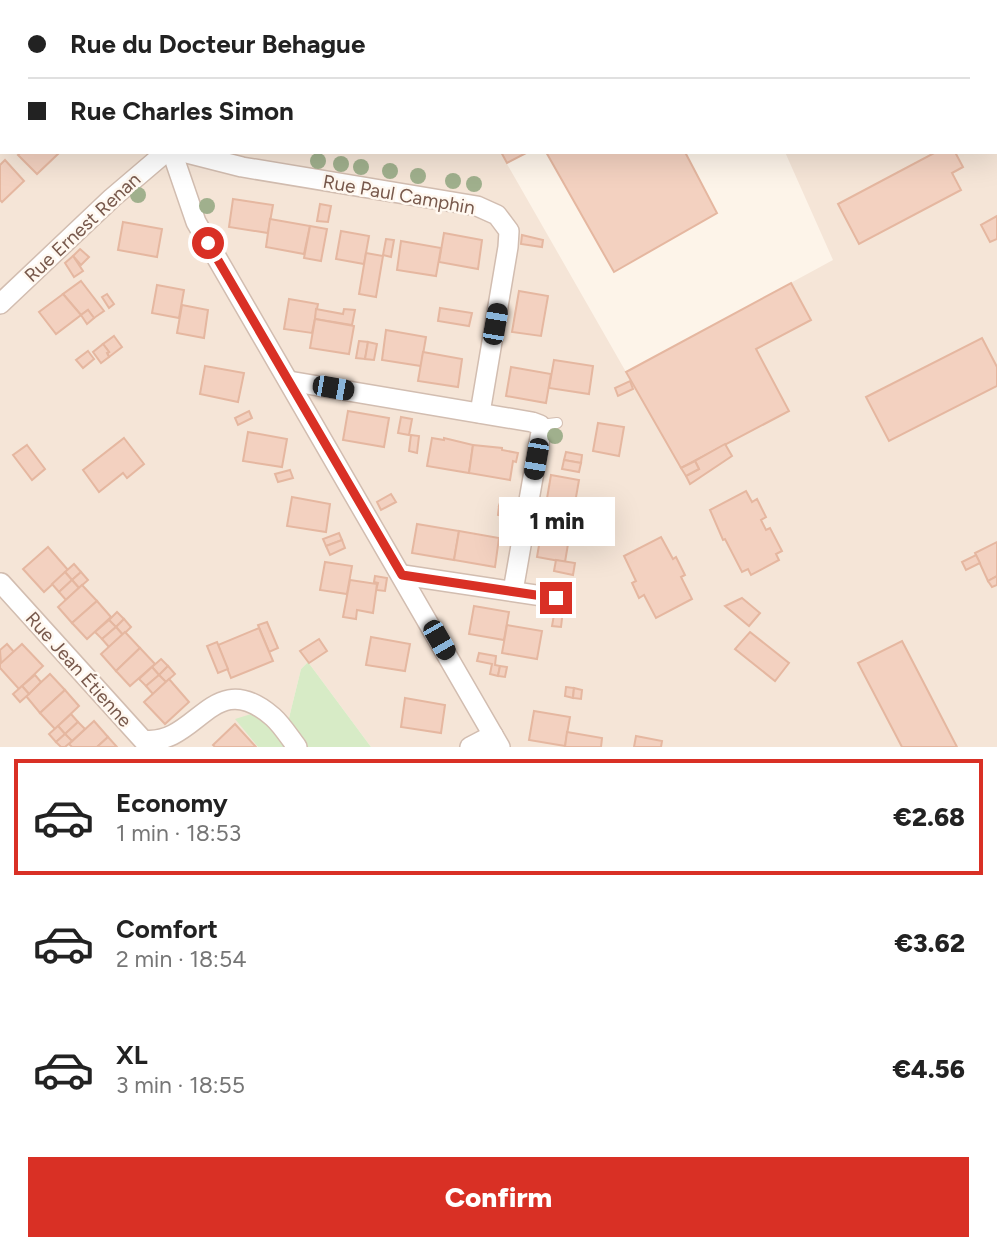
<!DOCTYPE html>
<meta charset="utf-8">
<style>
body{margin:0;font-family:Figtree,sans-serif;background:#f6f6f6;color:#222;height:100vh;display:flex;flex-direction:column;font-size:26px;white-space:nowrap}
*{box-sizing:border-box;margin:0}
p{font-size:23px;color:#767676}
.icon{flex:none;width:38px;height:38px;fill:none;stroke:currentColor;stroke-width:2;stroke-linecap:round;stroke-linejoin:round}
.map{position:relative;height:747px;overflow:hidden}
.side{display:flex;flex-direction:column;background:#fff;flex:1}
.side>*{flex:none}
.banner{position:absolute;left:0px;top:0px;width:998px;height:154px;box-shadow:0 7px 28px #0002;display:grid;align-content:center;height:154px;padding:0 28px;background:#fff}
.end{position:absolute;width:32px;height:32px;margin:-16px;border:9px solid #d93025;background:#fff;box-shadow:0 0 0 4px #fff}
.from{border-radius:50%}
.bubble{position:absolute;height:49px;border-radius:0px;background:#fff;box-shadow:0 7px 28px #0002;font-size:23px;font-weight:800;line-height:49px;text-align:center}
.car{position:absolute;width:21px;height:42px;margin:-21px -10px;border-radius:9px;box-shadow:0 0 5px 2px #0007;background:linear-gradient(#222 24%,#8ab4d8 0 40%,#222 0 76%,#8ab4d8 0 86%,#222 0)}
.banner b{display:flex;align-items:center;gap:24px;height:66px;font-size:26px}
.banner b+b{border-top:2px solid #e0e0e0}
.banner i{width:18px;height:18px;background:#222}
ul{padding:12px 0 0;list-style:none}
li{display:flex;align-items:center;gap:21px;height:116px;margin:0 14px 10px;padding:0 14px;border:4px solid transparent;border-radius:0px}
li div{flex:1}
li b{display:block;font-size:26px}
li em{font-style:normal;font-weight:800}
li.current{border-color:#d93025}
li>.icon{width:63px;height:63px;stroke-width:1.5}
.action{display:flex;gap:14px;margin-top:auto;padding:14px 28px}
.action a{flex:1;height:80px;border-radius:0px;background:#d93025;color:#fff;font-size:28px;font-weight:800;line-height:80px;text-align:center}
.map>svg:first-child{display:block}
.residential{fill:#f5e5d7}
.green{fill:#d7ebc6}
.building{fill:#f3d1c0;stroke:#e5b7a0;stroke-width:2}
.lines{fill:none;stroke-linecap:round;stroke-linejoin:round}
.service-casing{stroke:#d2bdb0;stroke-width:12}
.minor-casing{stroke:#d2bdb0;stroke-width:22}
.service{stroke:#fff;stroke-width:10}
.minor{stroke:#fff;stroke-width:19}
.tree{fill:#a0b08d}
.route{stroke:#d93025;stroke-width:9}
.labels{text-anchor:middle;stroke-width:5;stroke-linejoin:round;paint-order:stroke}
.street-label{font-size:19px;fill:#78594c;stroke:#fff8f0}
</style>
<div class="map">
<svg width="997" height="747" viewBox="0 0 997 747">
<rect width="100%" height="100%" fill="#fdf4e9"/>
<g class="residential">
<polygon points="0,0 151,0 2,2 2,152 528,152 507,164 626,372 833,260 785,152 996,152 997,26 997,747 371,747 308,662 301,669 289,718 236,719 258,747 0,747"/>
<polygon points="335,0 697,0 698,2 332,2"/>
</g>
<g class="green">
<polygon points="0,0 15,2 2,2 0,109"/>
<polygon points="308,662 371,747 258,747 235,719 267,709 289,718 301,669"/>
</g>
<g class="building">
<polygon points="62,0 90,0 88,2"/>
<polygon points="191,0 312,0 309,2"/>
<polygon points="21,152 59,152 59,153 37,174 18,155"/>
<polygon points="501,152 528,152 507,163"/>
<polygon points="546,152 685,152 717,213 614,272"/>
<polygon points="936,152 955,152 963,167 952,173 961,190 859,244 838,204"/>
<polygon points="5,160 24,181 2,202 0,200 0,165"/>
<polygon points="233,199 273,205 268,233 229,227"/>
<polygon points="320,204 331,206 328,222 317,221"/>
<polygon points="997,216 997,239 990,242 981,225"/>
<polygon points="270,219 310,226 304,254 266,247"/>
<polygon points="123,222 162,229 157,257 118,250"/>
<polygon points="310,226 327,229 321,261 304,258"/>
<polygon points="341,231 369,236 364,264 336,259"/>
<polygon points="444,233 482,240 478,269 439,262"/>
<polygon points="522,235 543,240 542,247 521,244"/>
<polygon points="386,239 394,240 391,257 383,255"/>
<polygon points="401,241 441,248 436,276 397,270"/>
<polygon points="80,249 89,257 81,265 73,256"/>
<polygon points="366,253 383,256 376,297 359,294"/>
<polygon points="73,256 83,271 74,277 65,263"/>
<polygon points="81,281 104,311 94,318 88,310 81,315 63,294"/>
<polygon points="791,283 811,320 756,349 789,411 681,468 626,372"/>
<polygon points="157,285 184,290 179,318 152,313"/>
<polygon points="519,291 548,296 541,336 512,332"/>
<polygon points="63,294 81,315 56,334 39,312"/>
<polygon points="107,294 114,304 109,308 102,297"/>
<polygon points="289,299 318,304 312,333 284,329"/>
<polygon points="182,305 208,310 204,338 177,333"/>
<polygon points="440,308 472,313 469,326 438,321"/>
<polygon points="316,309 343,314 344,309 355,310 352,325 315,319"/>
<polygon points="88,310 94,318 87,324 81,315"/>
<polygon points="315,319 354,326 349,354 310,348"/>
<polygon points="386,330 426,337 421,366 382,360"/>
<polygon points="114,336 122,347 109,357 107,353 109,352 103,344"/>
<polygon points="982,338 997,367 997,386 889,441 866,397"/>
<polygon points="359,341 368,342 365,359 356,358"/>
<polygon points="368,342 377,344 374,360 365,359"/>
<polygon points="103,344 109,352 107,353 109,357 101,363 93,352"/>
<polygon points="88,351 94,359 83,368 76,360"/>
<polygon points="423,352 462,359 458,387 418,381"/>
<polygon points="554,360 593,366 589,394 549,388"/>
<polygon points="205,366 244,373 238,402 200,394"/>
<polygon points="511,367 551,374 546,403 506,396"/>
<polygon points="630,381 633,389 618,396 615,388"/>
<polygon points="249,411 252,418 238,425 235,418"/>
<polygon points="348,411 389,418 384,447 343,440"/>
<polygon points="401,417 412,419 409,435 398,433"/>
<polygon points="598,423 624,427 619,456 593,451"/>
<polygon points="248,432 287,439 282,467 243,461"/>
<polygon points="411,435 419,436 417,453 409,451"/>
<polygon points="124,438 144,464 127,478 123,473 99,492 83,470"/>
<polygon points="432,438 444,440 444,438 473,445 469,473 427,466"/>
<polygon points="725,444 732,456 690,484 686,476 699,469 695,461"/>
<polygon points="27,445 45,469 32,480 13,455"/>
<polygon points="473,445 502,448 502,450 518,453 516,462 513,461 510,480 469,473"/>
<polygon points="566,452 582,455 581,463 564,460"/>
<polygon points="564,460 581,463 579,472 562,469"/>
<polygon points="695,461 699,469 686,476 681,468"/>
<polygon points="290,470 293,478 278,482 275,474"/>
<polygon points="551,475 579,480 572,520 544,516"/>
<polygon points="746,491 752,502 757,499 766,517 761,520 766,530 770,528 782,551 776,554 779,560 751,575 748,569 742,572 725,539 723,540 710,510"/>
<polygon points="391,494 396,502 381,510 377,502"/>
<polygon points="292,497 330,504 326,532 287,526"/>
<polygon points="501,499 518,502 516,509 499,506"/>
<polygon points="499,506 516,509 515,518 498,515"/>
<polygon points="544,516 572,520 565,562 537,557"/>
<polygon points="417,524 459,531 454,560 412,553"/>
<polygon points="459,531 499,538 495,567 454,560"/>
<polygon points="339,533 342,540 326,546 323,539"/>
<polygon points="661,537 673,559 676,557 685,575 681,577 692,599 656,618 644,595 639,598 632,583 636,581 624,556"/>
<polygon points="342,540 345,548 330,555 326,546"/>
<polygon points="997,542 997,576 988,581 975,553"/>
<polygon points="48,547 68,570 44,592 23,569"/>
<polygon points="976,555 980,563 966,570 962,562"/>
<polygon points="556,560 575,563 573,575 554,571"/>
<polygon points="325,562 352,566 347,594 320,590"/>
<polygon points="74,564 81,572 72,580 65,572"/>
<polygon points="65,572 72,580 59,592 52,584"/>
<polygon points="81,572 88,580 79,588 72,580"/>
<polygon points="375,576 387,578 385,591 376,590 378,583 374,582"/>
<polygon points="997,576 997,585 992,587 988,581"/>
<polygon points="72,580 79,588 66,600 59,592"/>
<polygon points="350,580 377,584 373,613 357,610 356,619 343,617"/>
<polygon points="82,585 97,601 72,623 58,607"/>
<polygon points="742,598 760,613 749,626 725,606"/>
<polygon points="97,601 111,617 87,639 72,623"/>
<polygon points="474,606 509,612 504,640 469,634"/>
<polygon points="555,609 563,610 561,627 552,626"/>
<polygon points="117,612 124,619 116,627 109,620"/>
<polygon points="124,619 131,627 123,635 116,627"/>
<polygon points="109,620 116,627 102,639 95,632"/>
<polygon points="267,622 278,648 269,652 258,625"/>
<polygon points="507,625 542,631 537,659 502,653"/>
<polygon points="116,627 123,635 109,647 102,639"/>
<polygon points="259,628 273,661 231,678 218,645"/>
<polygon points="125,632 140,648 116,671 101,654"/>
<polygon points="750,632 789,663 775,681 735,649"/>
<polygon points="371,637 410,644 405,671 366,665"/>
<polygon points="319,639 327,651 309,663 300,651"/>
<polygon points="902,641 957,747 902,747 858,663"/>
<polygon points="217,642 228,669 218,673 207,646"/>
<polygon points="7,644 14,652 1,664 0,650"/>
<polygon points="22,644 43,666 19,689 0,668 0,664"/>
<polygon points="140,648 155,664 130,686 116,671"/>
<polygon points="479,653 496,656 495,665 500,666 498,676 490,674 492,664 477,661"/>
<polygon points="161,659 168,666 159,675 152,667"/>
<polygon points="168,666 175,674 166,682 159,675"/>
<polygon points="500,666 507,667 505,677 498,676"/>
<polygon points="152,667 159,675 146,686 139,679"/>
<polygon points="50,674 65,690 40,713 26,696"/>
<polygon points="35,675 41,682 29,694 22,686"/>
<polygon points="159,675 166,682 153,694 146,686"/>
<polygon points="169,679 189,702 165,724 144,702"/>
<polygon points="22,686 29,694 20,702 13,694"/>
<polygon points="566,687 574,688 573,698 565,696"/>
<polygon points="574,688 582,690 581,699 573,698"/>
<polygon points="65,690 79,706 55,729 40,713"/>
<polygon points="405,698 445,705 441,733 401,727"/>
<polygon points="534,711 570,717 565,746 529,740"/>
<polygon points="71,714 78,722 65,734 58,726"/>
<polygon points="94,721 108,737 97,747 72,747 69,744"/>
<polygon points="78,722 85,729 72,741 65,734"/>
<polygon points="235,724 256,747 215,747 213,745"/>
<polygon points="58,726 65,734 56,742 49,734"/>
<polygon points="567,732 602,738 601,747 565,747"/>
<polygon points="65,734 72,741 65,747 61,747 56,742"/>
<polygon points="636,736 662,741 661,747 634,747"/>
<polygon points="108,737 117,747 97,747"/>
</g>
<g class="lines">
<g class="service-casing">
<g id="service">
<polyline points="685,0 686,2"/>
<polyline points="905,2 908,0"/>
<polyline points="540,425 557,423"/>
</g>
</g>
<g class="minor-casing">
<g id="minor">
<polyline points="119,2 119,0"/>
<polyline points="375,2 378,0"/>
<polyline points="0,132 2,130"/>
<polyline points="172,152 196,222 500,747"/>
<polyline points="183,152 242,167 477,206 497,215 509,231 508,247 480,413"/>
<polyline points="0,304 112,198 166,152"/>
<polyline points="289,381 532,422 540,425 541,432 513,591"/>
<polyline points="403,575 556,598"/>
<path d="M1,583L143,740C198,747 212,664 273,717C282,725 290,738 297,747"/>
<polyline points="470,747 493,735"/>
</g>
</g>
<use href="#service" class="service"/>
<use href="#minor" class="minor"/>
</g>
<g class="tree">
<circle cx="318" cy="161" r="8"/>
<circle cx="341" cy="164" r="8"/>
<circle cx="361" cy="167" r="8"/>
<circle cx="390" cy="171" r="8"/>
<circle cx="418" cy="176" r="8"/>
<circle cx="453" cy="181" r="8"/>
<circle cx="474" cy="184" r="8"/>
<circle cx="138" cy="195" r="8"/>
<circle cx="207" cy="206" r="8"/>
<circle cx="555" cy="436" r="8"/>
</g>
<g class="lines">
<polyline class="route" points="208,243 402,575 556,598"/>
</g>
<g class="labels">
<g class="street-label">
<text transform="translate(399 194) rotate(10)" y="7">Rue Paul Camphin</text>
<text transform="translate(82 227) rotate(-43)" y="7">Rue Ernest Renan</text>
<text transform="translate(79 669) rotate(48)" y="7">Rue Jean Étienne</text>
</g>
</g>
</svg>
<i class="end from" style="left:208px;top:243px"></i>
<i class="end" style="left:556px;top:598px"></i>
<div class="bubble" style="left:499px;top:497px;width:116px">1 min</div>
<i class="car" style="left:495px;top:324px;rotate:10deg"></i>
<i class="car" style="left:333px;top:388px;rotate:100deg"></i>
<i class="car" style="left:536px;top:459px;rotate:190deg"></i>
<i class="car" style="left:439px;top:640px;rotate:150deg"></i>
<div class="banner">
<b><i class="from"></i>Rue du Docteur Behague</b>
<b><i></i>Rue Charles Simon</b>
</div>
</div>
<section class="side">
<ul>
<li class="current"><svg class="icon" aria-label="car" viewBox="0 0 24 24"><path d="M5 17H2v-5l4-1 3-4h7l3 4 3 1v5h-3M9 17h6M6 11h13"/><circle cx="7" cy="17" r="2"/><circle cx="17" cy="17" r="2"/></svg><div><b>Economy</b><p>1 min · 18:53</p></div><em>€2.68</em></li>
<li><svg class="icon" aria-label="car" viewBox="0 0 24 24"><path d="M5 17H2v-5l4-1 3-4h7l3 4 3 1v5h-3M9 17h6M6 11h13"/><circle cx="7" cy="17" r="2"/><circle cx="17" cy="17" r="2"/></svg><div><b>Comfort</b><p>2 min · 18:54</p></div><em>€3.62</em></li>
<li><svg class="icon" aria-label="car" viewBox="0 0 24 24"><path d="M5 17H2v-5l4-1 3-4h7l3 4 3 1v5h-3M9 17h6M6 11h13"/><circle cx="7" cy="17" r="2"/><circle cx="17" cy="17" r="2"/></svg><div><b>XL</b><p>3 min · 18:55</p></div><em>€4.56</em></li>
</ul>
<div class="action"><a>Confirm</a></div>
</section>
